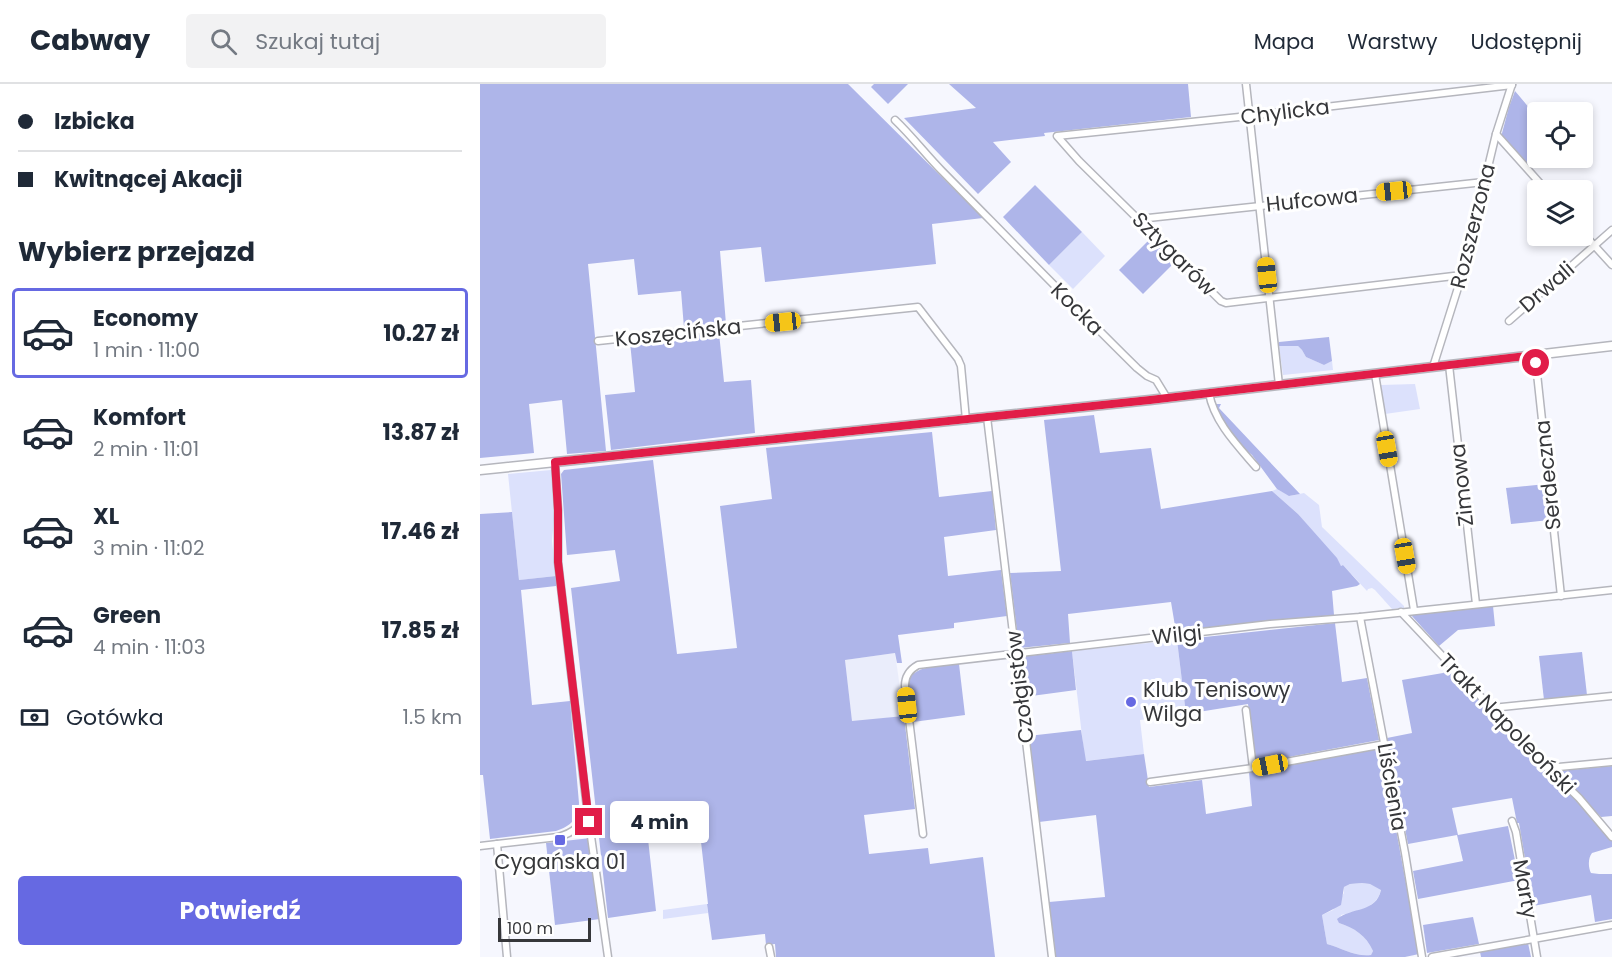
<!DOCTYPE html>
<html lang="pl">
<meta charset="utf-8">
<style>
body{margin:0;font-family:Poppins,sans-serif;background:#f2f2f3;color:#1f2937;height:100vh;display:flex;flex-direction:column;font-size:22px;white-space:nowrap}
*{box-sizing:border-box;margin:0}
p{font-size:20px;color:#747a83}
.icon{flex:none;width:33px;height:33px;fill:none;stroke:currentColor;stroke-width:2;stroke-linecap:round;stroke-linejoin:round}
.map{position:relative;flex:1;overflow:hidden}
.drawer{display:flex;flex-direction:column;background:#fff;width:480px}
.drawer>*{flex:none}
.hud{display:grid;align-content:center;height:132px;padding:0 18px;background:#fff}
.fabs{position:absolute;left:1047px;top:18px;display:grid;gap:12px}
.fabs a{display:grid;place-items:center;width:66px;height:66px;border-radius:6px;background:#fff;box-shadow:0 3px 9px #0003;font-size:30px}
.scale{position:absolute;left:18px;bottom:15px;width:93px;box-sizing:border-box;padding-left:6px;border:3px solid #36373a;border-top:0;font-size:16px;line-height:21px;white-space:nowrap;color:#36373a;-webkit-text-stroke:4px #fff;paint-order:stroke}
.end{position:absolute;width:27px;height:27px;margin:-14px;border:8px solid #e11d48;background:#fff;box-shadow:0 0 0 3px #fff}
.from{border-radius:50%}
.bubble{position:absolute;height:42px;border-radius:6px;background:#fff;box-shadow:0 3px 9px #0003;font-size:20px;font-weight:700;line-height:42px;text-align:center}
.car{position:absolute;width:18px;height:36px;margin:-18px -9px;border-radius:8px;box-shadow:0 0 4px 2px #0007;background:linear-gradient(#f5c518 24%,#345 0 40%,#f5c518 0 76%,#345 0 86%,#f5c518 0)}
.hud b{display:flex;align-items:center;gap:21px;height:57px;font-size:22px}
.hud b+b{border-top:2px solid #e0e1e3}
.hud i{width:15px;height:15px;background:#1f2937}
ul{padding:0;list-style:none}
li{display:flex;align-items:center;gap:18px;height:90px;margin:0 12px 9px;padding:0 6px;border:3px solid transparent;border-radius:6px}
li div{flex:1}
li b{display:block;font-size:22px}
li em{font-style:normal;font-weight:700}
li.active{border-color:#6669e2}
li>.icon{width:54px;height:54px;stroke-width:1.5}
h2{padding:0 18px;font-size:27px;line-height:72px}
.pay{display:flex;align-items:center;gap:15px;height:66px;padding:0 18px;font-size:22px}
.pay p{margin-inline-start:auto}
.primary-button{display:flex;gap:12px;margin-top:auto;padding:12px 18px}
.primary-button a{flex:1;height:69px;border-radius:6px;background:#6669e2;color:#fff;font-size:24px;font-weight:700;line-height:69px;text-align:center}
header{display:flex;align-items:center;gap:36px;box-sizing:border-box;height:84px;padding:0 30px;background:#fff;border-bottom:2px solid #e0e1e3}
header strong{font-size:28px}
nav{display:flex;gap:33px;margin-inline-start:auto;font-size:21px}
.search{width:420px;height:54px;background:#f2f2f3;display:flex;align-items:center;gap:15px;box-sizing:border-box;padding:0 21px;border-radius:6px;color:#747a83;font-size:22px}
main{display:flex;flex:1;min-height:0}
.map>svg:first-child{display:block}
.built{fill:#eaedfb}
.green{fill:#dce1fc}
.forest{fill:#aeb5e9;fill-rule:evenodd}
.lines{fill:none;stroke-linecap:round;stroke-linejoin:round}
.minor-casing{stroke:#b5b6bd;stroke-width:9}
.tertiary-casing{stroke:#b5b6bd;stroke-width:11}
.minor{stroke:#fff;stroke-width:6}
.tertiary{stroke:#fff;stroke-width:8}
.route{stroke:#e11d48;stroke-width:8}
.poi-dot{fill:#6669e2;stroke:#fff;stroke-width:2}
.labels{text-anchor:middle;stroke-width:6;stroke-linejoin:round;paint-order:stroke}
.street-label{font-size:21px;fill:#36373a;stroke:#fff}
.poi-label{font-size:21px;fill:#36373a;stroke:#fff;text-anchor:start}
</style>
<header>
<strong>Cabway</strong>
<div class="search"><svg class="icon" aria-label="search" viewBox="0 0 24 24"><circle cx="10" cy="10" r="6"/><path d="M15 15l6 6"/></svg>Szukaj tutaj</div>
<nav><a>Mapa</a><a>Warstwy</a><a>Udostępnij</a></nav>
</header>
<main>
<section class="drawer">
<div class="hud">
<b><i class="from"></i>Izbicka</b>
<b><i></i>Kwitnącej Akacji</b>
</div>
<h2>Wybierz przejazd</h2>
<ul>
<li class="active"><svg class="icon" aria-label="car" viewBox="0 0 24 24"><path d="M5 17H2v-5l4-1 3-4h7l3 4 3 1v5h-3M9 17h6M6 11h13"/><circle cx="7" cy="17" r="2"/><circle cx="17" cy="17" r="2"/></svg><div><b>Economy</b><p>1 min · 11:00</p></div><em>10.27 zł</em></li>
<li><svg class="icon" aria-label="car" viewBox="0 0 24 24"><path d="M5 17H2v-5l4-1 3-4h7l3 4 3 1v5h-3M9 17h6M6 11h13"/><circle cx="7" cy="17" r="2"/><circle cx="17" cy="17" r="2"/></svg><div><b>Komfort</b><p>2 min · 11:01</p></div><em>13.87 zł</em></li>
<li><svg class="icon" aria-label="car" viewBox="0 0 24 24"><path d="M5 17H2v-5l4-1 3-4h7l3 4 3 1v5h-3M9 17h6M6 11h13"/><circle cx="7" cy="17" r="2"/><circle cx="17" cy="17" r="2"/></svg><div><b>XL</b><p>3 min · 11:02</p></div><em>17.46 zł</em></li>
<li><svg class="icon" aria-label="car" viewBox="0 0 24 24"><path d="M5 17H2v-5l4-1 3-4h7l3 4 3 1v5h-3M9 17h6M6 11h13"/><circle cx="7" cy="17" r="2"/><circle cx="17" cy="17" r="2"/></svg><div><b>Green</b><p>4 min · 11:03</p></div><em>17.85 zł</em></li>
</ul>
<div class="pay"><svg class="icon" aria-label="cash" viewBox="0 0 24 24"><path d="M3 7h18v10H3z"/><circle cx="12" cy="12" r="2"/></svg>Gotówka<p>1.5 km</p></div>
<div class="primary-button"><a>Potwierdź</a></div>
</section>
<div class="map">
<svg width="1132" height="873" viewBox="0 0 1132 873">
<rect width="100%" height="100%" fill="#f6f7fe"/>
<polygon class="built" points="415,569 424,632 372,638 365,576"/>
<g class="green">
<polygon points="602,148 625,172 593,205 569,181"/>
<polygon points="807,261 818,262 822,266 826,273 844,281 852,277 853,286 803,291 799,262"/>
<polygon points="935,300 940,325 905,330 901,301"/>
<polygon points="71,386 74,435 72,457 76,492 39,496 28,390"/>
<polygon points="797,405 810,412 824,409 839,421 842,443 924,522 924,524 912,525 895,506 892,504 888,505 887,507 863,481 861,482 818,430 792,407"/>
<polygon points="697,556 706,630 660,636 664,670 605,677 592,567"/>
<path d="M882,799L890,800L901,805C898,824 877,827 861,831L859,839C874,844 886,851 893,867L891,871C875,873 862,864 847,860L842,831L853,826L864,809V803L870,800Z"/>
<polygon points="227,820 228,829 183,835 183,826"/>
</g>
<g class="forest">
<polygon points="0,0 368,0 503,134 452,140 456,180 285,198 281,163 240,167 246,240 204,244 201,207 158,211 154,175 108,180 126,367 87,370 82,316 49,320 54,369 0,374"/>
<polygon points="394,0 428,0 408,20 391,3"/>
<polygon points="469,0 708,0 711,33 564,49 565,52 513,58 531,78 498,110 424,34 496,24"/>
<polygon points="1035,7 1057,33 1058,74 1061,74 1049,84 1021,53 1029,23"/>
<polygon points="555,101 602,148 569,181 523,133"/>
<polygon points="672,153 696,177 663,210 639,186"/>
<polygon points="239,249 244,298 271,296 275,349 131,366 125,311 155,308 150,258"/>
<polygon points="849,253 852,277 844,281 826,273 822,266 818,262 799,262 799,258"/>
<polygon points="734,320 741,320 739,324 820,410 809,412 797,405 772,371 762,363 746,341 736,327"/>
<polygon points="614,331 620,369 671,364 681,425 792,407 818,430 857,474 861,482 863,481 880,500 877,502 852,507 854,531 696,548 691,518 588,530 590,559 539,564 530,489 581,487 564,336"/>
<polygon points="452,348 459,413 512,407 516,446 464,453 468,492 521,486 527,532 474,539 474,544 418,551 422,579 417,579 415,569 365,576 372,637 424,632 435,725 384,731 389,770 448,764 450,780 503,773 515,873 296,873 295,860 286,861 285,850 232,856 227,820 228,820 219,740 167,746 176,827 128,834 91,504 140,497 135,466 87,471 81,390 84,386 173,376 197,570 257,564 240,422 292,415 286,364"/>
<polygon points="1066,400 1069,436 1031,440 1026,404"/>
<path d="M32,428L39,496L76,492V502L41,506L52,621L90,617L99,719C98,735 91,742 76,747L10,755L3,691H0V430Z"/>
<polygon points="1013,522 1015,542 978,546 959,562 931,531"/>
<polygon points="855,539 862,598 887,594 899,656 776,679 768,620 706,630 697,556"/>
<polygon points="592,567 596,606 544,613 539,573"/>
<polygon points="1102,568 1107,611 1064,616 1059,572"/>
<path d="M479,580L485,631L433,638L428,596C438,580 462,582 479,580Z"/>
<path d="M969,585L1009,625L1068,688L1132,682V732L1121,733L1102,714L1097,718L1132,755V763L1112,769C1108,774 1108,783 1111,789L1119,790H1132V835L1115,838L1111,811L1053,822L1039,739H1037L1032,714L972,724L978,751L1028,742L1039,796L938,815L933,787L983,777L977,751L928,760L907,654L932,649L922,596L963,589Z"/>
<path d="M601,646L606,677L664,670L669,703L722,696L726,730L772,722L769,688L901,664L939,870L925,873H576L569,818L625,813L616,731L559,738L548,652ZM882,799L890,800L901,806C896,829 872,823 857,835L859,839C874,844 886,851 893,867L891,871C875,873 862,864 847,860L842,831L861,821L864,803L870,800Z"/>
<polygon points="111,754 120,835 75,841 66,759"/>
<polygon points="993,833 999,860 947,869 943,841"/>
<polygon points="1048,859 1051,873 1001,873 1000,868"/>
</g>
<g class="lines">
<g class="minor-casing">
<g id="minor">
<polyline points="766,0 799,301"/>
<path d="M415,36C432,52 446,71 462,87C527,153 591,219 657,284L667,292L676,296L687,314"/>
<polyline points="1016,50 1066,106"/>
<polyline points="659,135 1004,98"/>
<polyline points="1102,148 1132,181"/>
<polyline points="982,191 746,219 741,217 599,77 577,52 769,32 1032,1"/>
<polyline points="1029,237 1132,146"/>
<polyline points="118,257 438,223 478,275 481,282 486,336"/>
<polyline points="1055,271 1081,512"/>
<polyline points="969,281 996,520"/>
<polyline points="953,283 982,191 1016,50 1032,0"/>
<polyline points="895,290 934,526"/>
<path d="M729,309C734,338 758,362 776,383"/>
<polyline points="507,333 572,873"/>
<polyline points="75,378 78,426 78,478 107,724 128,873"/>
<polyline points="921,528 1068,684 1099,714 1132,753"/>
<polyline points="880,533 925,769 942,873"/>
<polyline points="1012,624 1132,612"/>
<polyline points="766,626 773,684"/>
<polyline points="1068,684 1132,678"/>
<polyline points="670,698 773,684 905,660"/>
<polyline points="1032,737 1036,748 1057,873"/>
<path d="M443,750L425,602C425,592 429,586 438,581L790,540L880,533L1132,506"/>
<polyline points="17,760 27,873"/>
<path d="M0,762L78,753C93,749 102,742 106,727"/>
<polyline points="289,863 291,873"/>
<polyline points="952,873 1132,841"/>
</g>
</g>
<g class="tertiary-casing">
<polyline id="tertiary" points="0,386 670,316 1132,262"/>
</g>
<use href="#minor" class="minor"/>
<use href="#tertiary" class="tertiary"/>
</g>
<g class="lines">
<polyline class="route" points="109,738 78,478 78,426 75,378 670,316 1055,271 1056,279"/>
</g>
<g class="poi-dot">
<circle cx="651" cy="618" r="6"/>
<rect x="74" y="750" width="12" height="12" rx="3"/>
</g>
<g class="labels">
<g class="street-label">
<text transform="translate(805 28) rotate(-7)" y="7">Chylicka</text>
<text transform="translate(832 116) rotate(-6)" y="7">Hufcowa</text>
<text transform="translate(993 142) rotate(-76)" y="7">Rozszerzona</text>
<text transform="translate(694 170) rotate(45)" y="7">Sztygarów</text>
<text transform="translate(1067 203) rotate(-41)" y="7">Drwali</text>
<text transform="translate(597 225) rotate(45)" y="7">Kocka</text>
<text transform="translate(198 249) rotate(-6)" y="7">Koszęcińska</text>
<text transform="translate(1068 391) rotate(-96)" y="7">Serdeczna</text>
<text transform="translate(982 401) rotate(-96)" y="7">Zimowa</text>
<text transform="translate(697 551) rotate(-6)" y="7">Wilgi</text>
<text transform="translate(540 603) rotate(-97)" y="7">Czołgistów</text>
<text transform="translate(1027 640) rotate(46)" y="7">Trakt Napoleoński</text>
<text transform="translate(912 703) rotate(80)" y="7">Liścienia</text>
<text transform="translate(1045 805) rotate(80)" y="7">Marty</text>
</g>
<g class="poi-label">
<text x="663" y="613">Klub Tenisowy<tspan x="663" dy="24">Wilga</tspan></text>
<text x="80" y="785" text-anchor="middle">Cygańska 01</text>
</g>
</g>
</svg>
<div class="fabs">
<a><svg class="icon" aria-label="locate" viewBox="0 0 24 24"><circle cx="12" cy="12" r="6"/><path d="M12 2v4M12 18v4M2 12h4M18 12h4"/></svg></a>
<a><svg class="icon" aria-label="layers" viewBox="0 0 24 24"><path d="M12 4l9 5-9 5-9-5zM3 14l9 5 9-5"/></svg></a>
</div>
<div class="scale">100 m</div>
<i class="end from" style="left:1056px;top:279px"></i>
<i class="end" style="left:109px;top:738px"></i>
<div class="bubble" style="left:130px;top:717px;width:99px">4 min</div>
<i class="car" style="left:914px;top:107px;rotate:264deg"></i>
<i class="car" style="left:787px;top:191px;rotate:354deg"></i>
<i class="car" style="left:303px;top:238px;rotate:264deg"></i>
<i class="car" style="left:907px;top:365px;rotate:170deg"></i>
<i class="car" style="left:925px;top:472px;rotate:170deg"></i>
<i class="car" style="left:427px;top:621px;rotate:354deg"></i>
<i class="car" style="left:790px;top:681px;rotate:259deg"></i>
</div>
</main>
